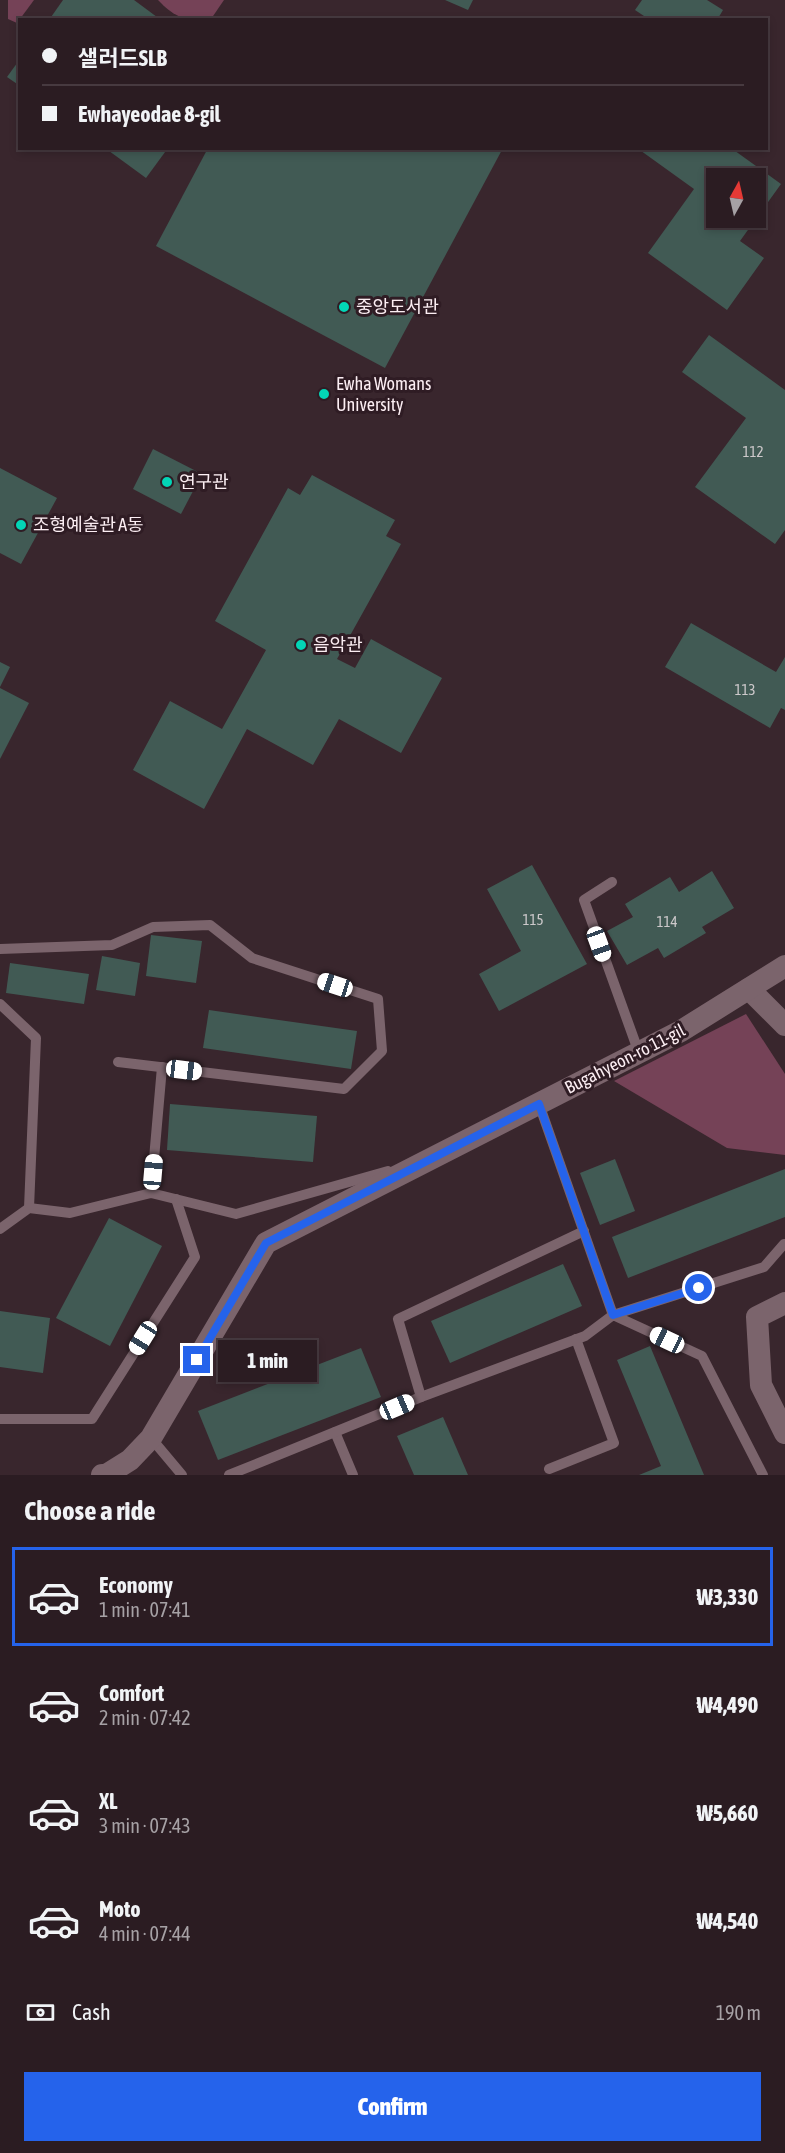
<!DOCTYPE html>
<meta charset="utf-8">
<style>
body{margin:0;font-family:"Asap Condensed","Noto Sans KR",sans-serif;background:#37292f;color:#f1f3f6;height:100vh;display:flex;flex-direction:column;font-size:22px;white-space:nowrap}
*{box-sizing:border-box;margin:0}
p{font-size:20px;color:#a6a1a5}
.icon{flex:none;width:33px;height:33px;fill:none;stroke:currentColor;stroke-width:2;stroke-linecap:round;stroke-linejoin:round}
.map{position:relative;height:1475px;overflow:hidden}
.sheet{display:flex;flex-direction:column;background:#2b1c22;flex:1}
.sheet>*{flex:none}
.hud{position:absolute;left:18px;top:18px;width:750px;height:132px;border-radius:0px;box-shadow:0 3px 9px #0003,0 0 0 2px #473a40;display:grid;align-content:center;height:132px;padding:0 24px;background:#2b1c22}
.needle{width:39px;rotate:8deg}
.fabs{position:absolute;left:706px;top:168px;display:grid;gap:12px}
.fabs a{display:grid;place-items:center;width:60px;height:60px;border-radius:0px;background:#2b1c22;box-shadow:0 3px 9px #0003,0 0 0 2px #473a40;font-size:30px}
.end{position:absolute;width:27px;height:27px;margin:-14px;border:8px solid #2563eb;background:#fff;box-shadow:0 0 0 3px #fff}
.from{border-radius:50%}
.bubble{position:absolute;height:42px;border-radius:0px;background:#2b1c22;box-shadow:0 3px 9px #0003,0 0 0 2px #473a40;font-size:20px;font-weight:800;line-height:42px;text-align:center}
.car{position:absolute;width:18px;height:36px;margin:-18px -9px;border-radius:8px;box-shadow:0 0 4px 2px #0007;background:linear-gradient(#fff 24%,#345 0 40%,#fff 0 76%,#345 0 86%,#fff 0)}
.hud b{display:flex;align-items:center;gap:21px;height:57px;font-size:22px}
.hud b+b{border-top:2px solid #473a40}
.hud i{width:15px;height:15px;background:#f1f3f6}
ul{padding:0;list-style:none}
li{display:flex;align-items:center;gap:18px;height:99px;margin:0 12px 9px;padding:0 12px;border:3px solid transparent;border-radius:0px}
li div{flex:1}
li b{display:block;font-size:22px}
li em{font-style:normal;font-weight:800}
li.current{border-color:#2563eb}
li>.icon{width:54px;height:54px;stroke-width:1.5}
h2{padding:0 24px;font-size:27px;line-height:72px}
.pay{display:flex;align-items:center;gap:15px;height:66px;padding:0 24px;font-size:22px}
.pay p{margin-inline-start:auto}
.primary-button{display:flex;gap:12px;margin-top:auto;padding:12px 24px}
.primary-button a{flex:1;height:69px;border-radius:0px;background:#2563eb;color:#fff;font-size:24px;font-weight:800;line-height:69px;text-align:center}
.map>svg:first-child{display:block}
.green{fill:#754257}
.building{fill:#415a54;fill-rule:evenodd}
.lines{fill:none;stroke-linecap:round;stroke-linejoin:round}
.lane{stroke:#7b646c;stroke-width:10}
.street{stroke:#7b646c;stroke-width:22}
.route{stroke:#2563eb;stroke-width:8}
.poi-dot{fill:#03d5b6;stroke:#2f1c24;stroke-width:2}
.labels{text-anchor:middle;stroke-width:6;stroke-linejoin:round;paint-order:stroke}
.number-label{font-size:15px;fill:#cdc9cb}
.poi-label{font-size:18px;fill:#fceef3;stroke:#2f1c24;text-anchor:start}
.street-label{font-size:18px;fill:#fceef3;stroke:#2f1c24}
</style>
<div class="map">
<svg width="785" height="1475" viewBox="0 0 785 1475">
<rect width="100%" height="100%" fill="#39262d"/>
<g class="green">
<polygon points="8,0 34,0 17,23 8,19"/>
<path d="M158,0H224L211,19C185,20 176,19 158,0Z"/>
<polygon points="746,1014 785,1074 785,1155 727,1148 614,1081"/>
</g>
<g class="building">
<polygon points="63,0 134,0 161,20 49,20"/>
<polygon points="445,0 473,0 468,10"/>
<polygon points="642,0 707,0 723,10 717,20 650,20 635,10"/>
<polygon points="20,59 20,86 7,77"/>
<polygon points="105,148 168,148 146,178"/>
<polygon points="208,148 503,148 385,368 156,246"/>
<path d="M637,148H731L781,184L740,241L764,258L727,310L648,253L694,189ZM717,178H756V218H717Z"/>
<polygon points="709,335 785,390 785,530 775,544 695,487 746,418 682,372"/>
<polygon points="153,449 202,474 181,514 133,489"/>
<polygon points="0,468 57,498 21,564 0,553"/>
<polygon points="312,475 395,520 386,536 401,544 337,659 355,668 371,639 442,678 401,753 339,719 313,765 247,729 204,809 133,770 170,701 222,729 266,650 215,621 288,488 300,495"/>
<polygon points="691,623 776,672 785,657 785,710 781,708 770,728 665,667"/>
<polygon points="0,662 10,667 0,687"/>
<polygon points="0,688 29,703 0,759"/>
<polygon points="532,865 587,964 499,1011 479,974 521,951 487,889"/>
<polygon points="712,871 734,908 702,927 706,933 664,958 658,948 627,965 607,931 633,917 625,904 670,877 679,892"/>
<polygon points="151,935 202,941 196,983 146,976"/>
<polygon points="102,956 140,963 135,996 96,990"/>
<polygon points="10,963 89,974 84,1004 6,993"/>
<polygon points="209,1010 357,1031 351,1069 203,1048"/>
<polygon points="170,1104 317,1116 313,1162 167,1150"/>
<polygon points="615,1159 635,1211 600,1225 580,1173"/>
<polygon points="785,1169 785,1217 628,1278 612,1237"/>
<polygon points="109,1218 162,1246 110,1346 56,1318"/>
<polygon points="563,1264 582,1306 450,1363 431,1321"/>
<polygon points="0,1311 50,1318 43,1373 0,1367"/>
<polygon points="650,1346 704,1475 639,1475 661,1466 617,1360"/>
<polygon points="361,1348 381,1397 218,1460 198,1411"/>
<polygon points="443,1417 468,1475 414,1475 397,1436"/>
</g>
<g class="lines">
<g class="lane">
<polyline points="612,882 584,900 639,1053"/>
<polyline points="0,949 112,945 153,927 210,925 252,958 378,999 382,1051 344,1089 118,1062"/>
<polyline points="0,1004 36,1038 29,1208"/>
<polyline points="539,1104 613,1315 764,1267 784,1244"/>
<polyline points="151,1193 162,1067"/>
<polyline points="0,1229 29,1208 70,1213 151,1193 236,1214 388,1171"/>
<polyline points="584,1231 398,1319 421,1397 585,1336 613,1315 702,1356 763,1475"/>
<polyline points="0,1419 92,1419 195,1257 176,1199"/>
<polyline points="335,1432 353,1475"/>
<polyline points="151,1438 182,1475"/>
<polyline points="549,1469 614,1443 576,1339"/>
<polyline points="229,1475 421,1397"/>
</g>
<g class="street">
<polyline points="749,989 785,1025"/>
<polyline points="785,1303 757,1317 761,1385 785,1433"/>
<polyline points="102,1475 106,1475 130,1460 151,1438 266,1243 681,1031 785,966"/>
</g>
</g>
<g class="lines">
<polyline class="route" points="197,1360 266,1243 539,1104 613,1315 699,1288"/>
</g>
<g class="poi-dot">
<circle cx="344" cy="307" r="6"/>
<circle cx="324" cy="394" r="6"/>
<circle cx="167" cy="482" r="6"/>
<circle cx="21" cy="525" r="6"/>
<circle cx="301" cy="645" r="6"/>
</g>
<g class="labels">
<g class="number-label">
<text x="753" y="457">112</text>
<text x="745" y="695">113</text>
<text x="533" y="925">115</text>
<text x="667" y="927">114</text>
</g>
<g class="poi-label">
<text x="356" y="313">중앙도서관</text>
<text x="336" y="390">Ewha Womans<tspan x="336" dy="21">University</tspan></text>
<text x="179" y="488">연구관</text>
<text x="33" y="531">조형예술관 A동</text>
<text x="313" y="651">음악관</text>
</g>
<g class="street-label">
<text transform="translate(625 1059) rotate(-27)" y="6">Bugahyeon-ro 11-gil</text>
</g>
</g>
</svg>
<div class="fabs">
<a><svg class="needle" viewBox="-14 -14 28 28"><path d="M0-13l5 13h-10z" fill="#e53935"/><path d="M0 13l5-13h-10z" fill="#a6a1a5"/></svg></a>
</div>
<i class="end from" style="left:699px;top:1288px"></i>
<i class="end" style="left:197px;top:1360px"></i>
<div class="bubble" style="left:218px;top:1340px;width:99px">1 min</div>
<i class="car" style="left:599px;top:944px;rotate:160deg"></i>
<i class="car" style="left:335px;top:985px;rotate:288deg"></i>
<i class="car" style="left:184px;top:1070px;rotate:97deg"></i>
<i class="car" style="left:153px;top:1172px;rotate:5deg"></i>
<i class="car" style="left:143px;top:1338px;rotate:212deg"></i>
<i class="car" style="left:667px;top:1340px;rotate:295deg"></i>
<i class="car" style="left:397px;top:1407px;rotate:67deg"></i>
<div class="hud">
<b><i class="from"></i>샐러드SLB</b>
<b><i></i>Ewhayeodae 8-gil</b>
</div>
</div>
<section class="sheet">
<h2>Choose a ride</h2>
<ul>
<li class="current"><svg class="icon" aria-label="car" viewBox="0 0 24 24"><path d="M5 17H2v-5l4-1 3-4h7l3 4 3 1v5h-3M9 17h6M6 11h13"/><circle cx="7" cy="17" r="2"/><circle cx="17" cy="17" r="2"/></svg><div><b>Economy</b><p>1 min · 07:41</p></div><em>₩3,330</em></li>
<li><svg class="icon" aria-label="car" viewBox="0 0 24 24"><path d="M5 17H2v-5l4-1 3-4h7l3 4 3 1v5h-3M9 17h6M6 11h13"/><circle cx="7" cy="17" r="2"/><circle cx="17" cy="17" r="2"/></svg><div><b>Comfort</b><p>2 min · 07:42</p></div><em>₩4,490</em></li>
<li><svg class="icon" aria-label="car" viewBox="0 0 24 24"><path d="M5 17H2v-5l4-1 3-4h7l3 4 3 1v5h-3M9 17h6M6 11h13"/><circle cx="7" cy="17" r="2"/><circle cx="17" cy="17" r="2"/></svg><div><b>XL</b><p>3 min · 07:43</p></div><em>₩5,660</em></li>
<li><svg class="icon" aria-label="car" viewBox="0 0 24 24"><path d="M5 17H2v-5l4-1 3-4h7l3 4 3 1v5h-3M9 17h6M6 11h13"/><circle cx="7" cy="17" r="2"/><circle cx="17" cy="17" r="2"/></svg><div><b>Moto</b><p>4 min · 07:44</p></div><em>₩4,540</em></li>
</ul>
<div class="pay"><svg class="icon" aria-label="cash" viewBox="0 0 24 24"><path d="M3 7h18v10H3z"/><circle cx="12" cy="12" r="2"/></svg>Cash<p>190 m</p></div>
<div class="primary-button"><a>Confirm</a></div>
</section>
